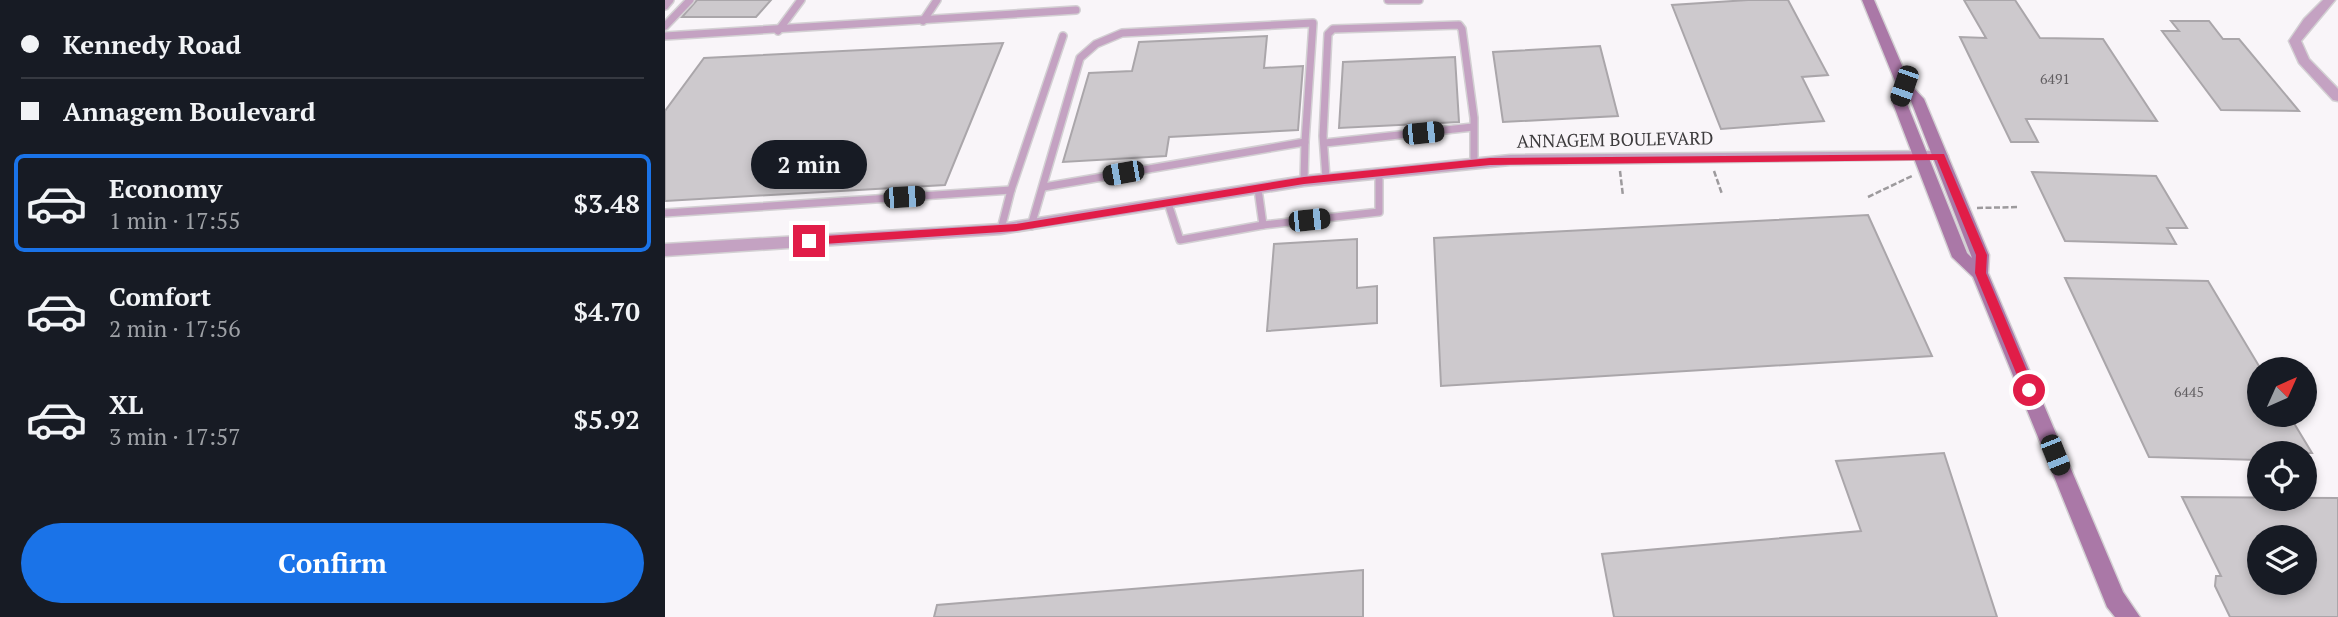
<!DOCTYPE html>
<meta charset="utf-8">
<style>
body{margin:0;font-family:"PT Serif",serif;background:#20242c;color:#f1f3f6;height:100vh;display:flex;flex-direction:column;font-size:26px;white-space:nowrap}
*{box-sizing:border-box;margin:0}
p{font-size:23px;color:#9ea1a6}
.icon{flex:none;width:38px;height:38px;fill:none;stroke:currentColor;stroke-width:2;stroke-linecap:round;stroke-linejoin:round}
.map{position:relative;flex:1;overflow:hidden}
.sheet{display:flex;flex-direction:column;background:#171b24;width:665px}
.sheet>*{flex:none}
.banner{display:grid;align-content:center;height:154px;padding:0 21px;background:#171b24}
.needle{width:46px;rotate:45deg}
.tools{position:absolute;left:1582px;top:357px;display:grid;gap:14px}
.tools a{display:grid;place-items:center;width:70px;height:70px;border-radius:50%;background:#171b24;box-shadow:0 4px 10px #0003;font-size:35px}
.end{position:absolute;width:32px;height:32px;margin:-16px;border:9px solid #e11d48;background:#fff;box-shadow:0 0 0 4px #fff}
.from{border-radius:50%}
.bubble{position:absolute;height:49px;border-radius:24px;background:#171b24;box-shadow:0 4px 10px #0003;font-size:23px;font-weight:700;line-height:49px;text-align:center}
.car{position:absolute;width:21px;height:42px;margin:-21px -10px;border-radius:9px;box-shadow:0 0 5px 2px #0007;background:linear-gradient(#222 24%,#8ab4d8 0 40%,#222 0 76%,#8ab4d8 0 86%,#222 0)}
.banner b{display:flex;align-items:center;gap:24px;height:66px;font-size:26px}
.banner b+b{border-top:2px solid #363941}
.banner i{width:18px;height:18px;background:#f1f3f6}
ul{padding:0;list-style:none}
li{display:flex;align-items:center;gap:21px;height:98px;margin:0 14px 10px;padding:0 7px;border:4px solid transparent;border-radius:10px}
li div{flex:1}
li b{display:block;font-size:26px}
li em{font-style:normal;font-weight:700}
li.selected{border-color:#1a73e8}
li>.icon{width:63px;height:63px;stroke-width:1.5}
.primary-button{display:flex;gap:14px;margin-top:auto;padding:14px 21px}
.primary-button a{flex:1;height:80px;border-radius:42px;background:#1a73e8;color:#fff;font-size:28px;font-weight:700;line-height:80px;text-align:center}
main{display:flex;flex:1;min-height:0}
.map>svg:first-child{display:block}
.building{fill:#cdc9cd;stroke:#aaa6aa;stroke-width:2;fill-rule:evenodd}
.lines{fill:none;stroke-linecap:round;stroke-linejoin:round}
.lane-casing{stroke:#d3d0d3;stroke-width:10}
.street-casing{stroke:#d3d0d3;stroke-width:3}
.secondary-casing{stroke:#d3d0d3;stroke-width:3}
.path{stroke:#9d9a9d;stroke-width:2.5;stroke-dasharray:6 2.5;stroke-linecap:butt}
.lane{stroke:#c4a2c2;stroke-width:7}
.street{fill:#c4a2c2;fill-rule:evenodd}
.secondary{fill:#aa78a7;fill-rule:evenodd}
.route{fill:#e11d48}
.labels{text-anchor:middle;stroke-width:6;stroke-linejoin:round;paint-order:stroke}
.number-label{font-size:14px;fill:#615e61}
.street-label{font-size:18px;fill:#3d3b3d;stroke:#f9f5f9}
</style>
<main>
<section class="sheet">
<div class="banner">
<b><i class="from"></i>Kennedy Road</b>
<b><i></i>Annagem Boulevard</b>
</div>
<ul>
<li class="selected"><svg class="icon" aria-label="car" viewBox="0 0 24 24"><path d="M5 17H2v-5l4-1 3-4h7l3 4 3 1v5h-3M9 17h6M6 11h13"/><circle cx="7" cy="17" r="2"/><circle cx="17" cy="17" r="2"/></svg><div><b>Economy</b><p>1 min · 17:55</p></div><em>$3.48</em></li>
<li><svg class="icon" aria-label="car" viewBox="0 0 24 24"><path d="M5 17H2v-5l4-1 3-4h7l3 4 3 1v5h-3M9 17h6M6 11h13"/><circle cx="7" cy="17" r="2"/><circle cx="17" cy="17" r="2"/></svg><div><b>Comfort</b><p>2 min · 17:56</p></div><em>$4.70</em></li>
<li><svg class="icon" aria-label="car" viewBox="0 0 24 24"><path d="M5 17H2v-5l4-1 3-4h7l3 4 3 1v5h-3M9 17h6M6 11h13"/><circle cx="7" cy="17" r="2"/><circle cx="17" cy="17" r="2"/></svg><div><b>XL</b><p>3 min · 17:57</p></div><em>$5.92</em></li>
</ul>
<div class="primary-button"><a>Confirm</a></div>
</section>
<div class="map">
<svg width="1673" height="617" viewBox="0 0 1673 617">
<rect width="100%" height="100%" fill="#f9f5f9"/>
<g class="building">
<polygon points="32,0 106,0 91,17 17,17"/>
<polygon points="1083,0 1123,0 1163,75 1137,77 1159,121 1056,129 1007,5"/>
<polygon points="1299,0 1350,0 1375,38 1438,39 1492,121 1361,119 1373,142 1346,142 1295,37 1321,38"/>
<polygon points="1506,21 1544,21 1558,39 1574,39 1634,111 1556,110 1497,31 1514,31"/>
<polygon points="602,36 599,68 638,66 633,130 504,137 501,156 398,162 424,73 467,71 474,42"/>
<polygon points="338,43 280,185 0,201 0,111 39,58"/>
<polygon points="935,46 953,116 838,122 828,52"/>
<polygon points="790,57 794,122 674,128 678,62"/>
<polygon points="1367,172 1491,176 1522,228 1502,228 1511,244 1400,241"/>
<polygon points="1203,215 1267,356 776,386 769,238"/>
<polygon points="692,239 692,288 712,286 712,323 602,331 609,244"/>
<polygon points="1400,278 1543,281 1594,366 1594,415 1624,415 1647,453 1594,453 1594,460 1484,457"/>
<polygon points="1279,453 1332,617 949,617 937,554 1196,531 1171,461"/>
<path d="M1517,497L1673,498V617H1565L1550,586L1551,576H1556ZM1594,537H1640V583H1594Z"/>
<polygon points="698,570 698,617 269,617 272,605"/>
</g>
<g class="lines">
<g class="lane-casing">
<g id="lane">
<polyline points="723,0 754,0"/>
<polyline points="0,6 5,0"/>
<polyline points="258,21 272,0"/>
<polyline points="0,26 25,0"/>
<polyline points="113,31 136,0"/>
<polyline points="0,36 411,10"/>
<polyline points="660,143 808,127"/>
<polyline points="661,178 658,136 663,34 668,29 794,25 797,29 809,118 809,163"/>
<polyline points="379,187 640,142 639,181"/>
<polyline points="593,189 598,225"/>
<polyline points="503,203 515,240 598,225 714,212 714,173"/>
<polyline points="0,213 346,190"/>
<polyline points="366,226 415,58 431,44 457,33 648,23 640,142"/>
<polyline points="336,229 346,190 398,36"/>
</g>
</g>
<g class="street-casing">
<g id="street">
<polygon points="1658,0 1670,0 1636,41 1644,59 1673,89 1673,101 1668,100 1634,63 1624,41 1639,19"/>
<polygon points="1276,151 1281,153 1283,156 1281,159 845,165 639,186 336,234 0,256 0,244 336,224 639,176 845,155"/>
</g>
</g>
<g class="secondary-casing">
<path id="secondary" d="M1197,0H1209L1245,84L1259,99L1324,255L1323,273L1458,592L1475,617H1450L1442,607L1308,277L1287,257L1227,101L1232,86ZM1242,98L1246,101L1307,258L1302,253L1241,101Z"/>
</g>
<g class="path">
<polyline points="955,171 958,196"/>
<polyline points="1049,171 1057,194"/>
<polyline points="1203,197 1249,175"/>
<polyline points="1312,208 1354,207"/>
</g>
<use href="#lane" class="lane"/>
<use href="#street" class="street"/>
<use href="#secondary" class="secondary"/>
</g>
<polygon class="route" points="1279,154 1322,255 1321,273 1370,390 1368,394 1364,395 1358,390 1310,273 1311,255 1272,160 825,165 639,184 351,231 144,245 138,241 144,237 351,224 639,177 825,158"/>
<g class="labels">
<g class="number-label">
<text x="1390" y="84">6491</text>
<text x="1524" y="397">6445</text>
</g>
<g class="street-label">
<text transform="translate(950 140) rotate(-1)" y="6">ANNAGEM BOULEVARD</text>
</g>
</g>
</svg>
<div class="tools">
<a><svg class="needle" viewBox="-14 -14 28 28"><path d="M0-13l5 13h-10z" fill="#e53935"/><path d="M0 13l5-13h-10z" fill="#9ea1a6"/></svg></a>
<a><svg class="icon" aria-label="locate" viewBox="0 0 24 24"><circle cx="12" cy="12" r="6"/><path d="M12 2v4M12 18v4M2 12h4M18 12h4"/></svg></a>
<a><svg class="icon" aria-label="layers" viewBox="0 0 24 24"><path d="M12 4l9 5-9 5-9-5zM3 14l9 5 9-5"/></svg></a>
</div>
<i class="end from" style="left:1364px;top:390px"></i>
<i class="end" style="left:144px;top:241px"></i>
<div class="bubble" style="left:86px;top:140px;width:116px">2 min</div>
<i class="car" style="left:1239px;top:86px;rotate:199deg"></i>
<i class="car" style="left:758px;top:133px;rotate:84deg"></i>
<i class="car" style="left:458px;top:173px;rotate:260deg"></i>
<i class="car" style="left:239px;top:197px;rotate:86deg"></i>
<i class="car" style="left:644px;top:220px;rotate:84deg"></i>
<i class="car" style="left:1390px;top:455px;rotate:158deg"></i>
</div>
</main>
